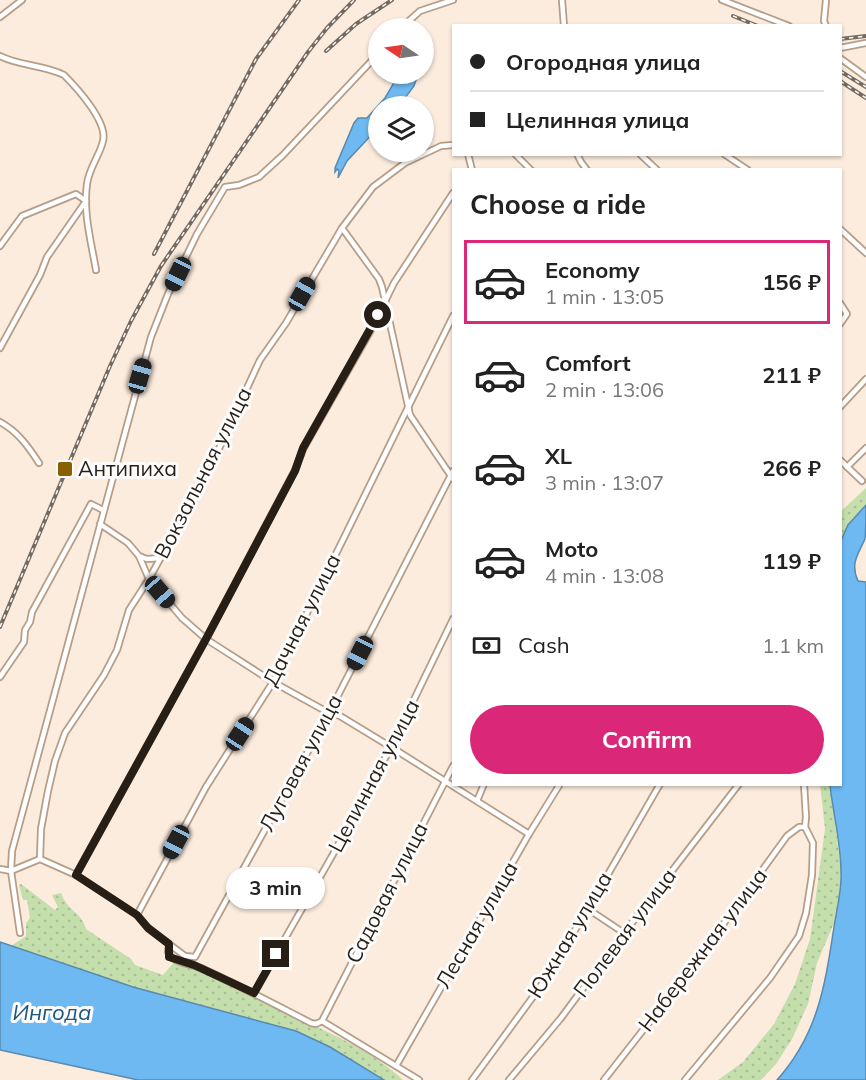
<!DOCTYPE html>
<meta charset="utf-8">
<style>
body{margin:0;font-family:Mulish,sans-serif;background:#f2f2f2;color:#222;height:100vh;display:flex;flex-direction:column;font-size:22px;white-space:nowrap}
*{box-sizing:border-box;margin:0}
p{font-size:20px;color:#767676}
.icon{flex:none;width:33px;height:33px;fill:none;stroke:currentColor;stroke-width:2;stroke-linecap:round;stroke-linejoin:round}
.map{position:relative;flex:1;overflow:hidden}
.details{position:absolute;left:452px;top:168px;width:390px;height:618px;display:flex;flex-direction:column;background:#fff;border-radius:0px;box-shadow:0 2px 4px #0004}
.details>*{flex:none}
.top-card{position:absolute;left:452px;top:24px;width:390px;height:132px;border-radius:0px;box-shadow:0 2px 4px #0004;display:grid;align-content:center;height:132px;padding:0 18px;background:#fff}
.needle{width:39px;rotate:283deg}
.fabs{position:absolute;left:368px;top:18px;display:grid;gap:12px}
.fabs a{display:grid;place-items:center;width:66px;height:66px;border-radius:50%;background:#fff;box-shadow:0 2px 4px #0004;font-size:30px}
.end{position:absolute;width:27px;height:27px;margin:-14px;border:8px solid #271e15;background:#fff;box-shadow:0 0 0 3px #fff}
.from{border-radius:50%}
.bubble{position:absolute;height:42px;border-radius:21px;background:#fff;box-shadow:0 2px 4px #0004;font-size:20px;font-weight:700;line-height:42px;text-align:center}
.car{position:absolute;width:18px;height:36px;margin:-18px -9px;border-radius:8px;box-shadow:0 0 4px 2px #0007;background:linear-gradient(#222 24%,#8ab4d8 0 40%,#222 0 76%,#8ab4d8 0 86%,#222 0)}
.top-card b{display:flex;align-items:center;gap:21px;height:57px;font-size:22px}
.top-card b+b{border-top:2px solid #e0e0e0}
.top-card i{width:15px;height:15px;background:#222}
ul{padding:0;list-style:none}
li{display:flex;align-items:center;gap:18px;height:84px;margin:0 12px 9px;padding:0 6px;border:3px solid transparent;border-radius:0px}
li div{flex:1}
li b{display:block;font-size:22px}
li em{font-style:normal;font-weight:700}
li.current{border-color:#db2777}
li>.icon{width:54px;height:54px;stroke-width:1.5}
h2{padding:0 18px;font-size:27px;line-height:72px}
.pay{display:flex;align-items:center;gap:15px;height:66px;padding:0 18px;font-size:22px}
.pay p{margin-inline-start:auto}
.cta{display:flex;gap:12px;margin-top:auto;padding:12px 18px}
.cta a{flex:1;height:69px;border-radius:36px;background:#db2777;color:#fff;font-size:24px;font-weight:700;line-height:69px;text-align:center}
.map>svg:first-child{display:block}
.grass{fill:url(#grass-dots)}
.water{fill:#6eb9f1;stroke:#598aaf;stroke-width:1.5}
.lines{fill:none;stroke-linecap:round;stroke-linejoin:round}
.street-casing{stroke:#b69d87;stroke-width:8}
.street{stroke:#fff;stroke-width:4.5}
.rail-casing{stroke:#756a5f;stroke-width:4}
.rail{stroke:#fcfcfc;stroke-width:1.5;stroke-dasharray:4.5;stroke-linecap:butt}
.route{stroke:#271e15;stroke-width:8}
.poi-dot{fill:#886000;stroke:#fcfcfc;stroke-width:2}
.labels{text-anchor:middle;stroke-width:6;stroke-linejoin:round;paint-order:stroke}
.poi-label{font-size:21px;fill:#271e15;stroke:#fcfcfc;text-anchor:start}
.street-label{font-size:21px;fill:#271e15;stroke:#fcfcfc}
.water-label{font-size:22px;font-style:italic;fill:#21587d;stroke:#fcfcfc}
</style>
<div class="map">
<svg width="866" height="1080" viewBox="0 0 866 1080">
<defs>
<pattern id="grass-dots" width="8" height="8" patternUnits="userSpaceOnUse" patternTransform="scale(1.5)"><rect width="8" height="8" fill="#c4deac"/><path d="M2 2h.1M6 6h.1" fill="none" stroke="#a8be93" stroke-width="1.8" stroke-linecap="round"/></pattern>
</defs>
<rect width="100%" height="100%" fill="#fcecde"/>
<g class="grass">
<polygon points="866,488 866,505 848,525 840,543 840,512"/>
<polygon points="820,785 830,785 841,870 839,898 834,923 817,963 808,1004 792,1039 776,1064 761,1080 718,1080 743,1062 774,1024 795,984 810,939 825,829"/>
<path d="M21,884L55,910L58,907L52,895L61,893C68,912 81,911 86,929L131,959L135,965L163,975L176,960C219,977 260,998 301,1019C336,1036 375,1053 403,1080H384L330,1047L296,1031L133,987L11,946L26,936V923L30,918L27,900H23L19,885Z"/>
</g>
<g class="water">
<polygon points="399,74 418,74 414,86 399,106 378,106 378,128 347,161 338,178 339,171 337,169 335,172 335,168 354,123 358,118 367,118 385,98"/>
<path d="M866,505C866,514 866,531 865,539C858,555 850,563 858,581L866,582V1080H777C818,1034 825,986 834,927C837,908 842,890 841,872C841,843 833,813 830,785L840,784V543L848,525Z"/>
<polygon points="0,942 133,987 296,1031 330,1047 384,1080 138,1080 0,1050"/>
</g>
<g class="lines">
<g class="street-casing">
<g id="street">
<polyline points="562,0 564,26"/>
<polyline points="722,0 789,26"/>
<polyline points="0,17 22,0"/>
<polyline points="826,26 824,21 826,0"/>
<polyline points="401,28 420,11 453,0"/>
<polyline points="840,48 866,43"/>
<path d="M0,56C20,66 44,65 64,75C77,88 108,122 103,141C100,155 89,168 87,184C83,213 91,241 96,270"/>
<polyline points="840,58 866,77"/>
<polyline points="468,154 472,170"/>
<polyline points="515,154 531,170"/>
<polyline points="577,154 581,162 587,170"/>
<polyline points="640,154 657,170"/>
<polyline points="724,154 748,170"/>
<polyline points="342,228 379,279 382,287 410,415 453,479"/>
<polyline points="840,229 866,253"/>
<polyline points="0,246 22,216 76,194 86,201 47,257 40,275 0,348"/>
<polyline points="840,303 847,314 840,324"/>
<polyline points="840,407 866,379"/>
<path d="M0,422C18,432 28,446 39,463"/>
<polyline points="840,460 862,481"/>
<polyline points="847,467 866,448"/>
<polyline points="100,524 128,543 139,556 149,579 182,618 206,639 273,682 329,713 340,716 391,747 529,834"/>
<polyline points="139,556 147,559 160,558"/>
<polyline points="0,677 24,642 25,630 30,622 32,612 91,504 103,510"/>
<polyline points="477,801 484,784"/>
<polyline points="40,859 41,829 48,791 55,761 65,733 104,675 117,650 129,610 149,579 210,468 260,360 286,323 342,228 373,187 405,163 441,146 453,145"/>
<path d="M0,869L11,871L40,859L76,875L137,915L148,928L169,944L168,952C172,963 191,964 201,968C238,985 274,1004 311,1023L316,1024L322,1021L419,1080"/>
<polyline points="76,875 206,639 295,470 303,449 371,330 394,283 453,193"/>
<polyline points="588,909 624,933"/>
<polyline points="137,915 206,787 273,682 453,316"/>
<polyline points="20,933 11,871 12,851 151,337 168,294 197,234 225,187 239,185 259,177 283,155 378,54"/>
<polyline points="169,944 185,956 195,957 329,713 453,471"/>
<polyline points="254,993 332,856 391,747 453,619"/>
<polyline points="322,1021 453,766"/>
<polyline points="396,1066 529,834 560,784"/>
<polyline points="472,1080 538,990 588,909 660,784"/>
<polyline points="509,1080 561,1018 624,933 739,784"/>
<polyline points="604,1080 690,970 787,836 799,827 805,827"/>
<polyline points="685,1080 770,978 799,936 806,913 812,875 813,843 805,827 806,817 804,784"/>
</g>
</g>
<use href="#street" class="street"/>
<g class="rail-casing">
<g id="rail">
<polyline points="733,16 758,26"/>
<polyline points="840,39 866,36"/>
<polyline points="326,51 356,24 392,0"/>
<polyline points="840,71 866,87"/>
<polyline points="840,81 866,98"/>
<polyline points="154,254 256,59 299,0"/>
<polyline points="0,627 110,366 131,321 161,266 308,52 327,28 354,0"/>
</g>
</g>
<use href="#rail" class="rail"/>
</g>
<g class="lines">
<polyline class="route" points="276,954 254,993 194,965 169,957 169,944 148,928 137,915 76,875 206,639 295,471 303,448 378,315"/>
</g>
<rect class="poi-dot" x="57" y="461" width="16" height="16" rx="3"/>
<g class="labels">
<g class="poi-label">
<text x="78" y="476">Антипиха</text>
</g>
<g class="street-label">
<text transform="translate(203 473) rotate(-63)" y="7">Вокзальная улица</text>
<text transform="translate(302 620) rotate(-63)" y="7">Дачная улица</text>
<text transform="translate(301 763) rotate(-62)" y="7">Луговая улица</text>
<text transform="translate(374 776) rotate(-62)" y="7">Целинная улица</text>
<text transform="translate(387 893) rotate(-63)" y="7">Садовая улица</text>
<text transform="translate(477 925) rotate(-60)" y="7">Лесная улица</text>
<text transform="translate(625 933) rotate(-53)" y="7">Полевая улица</text>
<text transform="translate(570 935) rotate(-59)" y="7">Южная улица</text>
<text transform="translate(703 950) rotate(-53)" y="7">Набережная улица</text>
</g>
<g class="water-label">
<text x="52" y="1020">Ингода</text>
</g>
</g>
</svg>
<div class="fabs">
<a><svg class="needle" viewBox="-14 -14 28 28"><path d="M0-13l5 13h-10z" fill="#e53935"/><path d="M0 13l5-13h-10z" fill="#767676"/></svg></a>
<a><svg class="icon" aria-label="layers" viewBox="0 0 24 24"><path d="M12 4l9 5-9 5-9-5zM3 14l9 5 9-5"/></svg></a>
</div>
<i class="end from" style="left:378px;top:315px"></i>
<i class="end" style="left:276px;top:954px"></i>
<div class="bubble" style="left:226px;top:867px;width:99px">3 min</div>
<i class="car" style="left:178px;top:274px;rotate:206deg"></i>
<i class="car" style="left:302px;top:294px;rotate:29deg"></i>
<i class="car" style="left:140px;top:376px;rotate:16deg"></i>
<i class="car" style="left:160px;top:592px;rotate:139deg"></i>
<i class="car" style="left:360px;top:653px;rotate:207deg"></i>
<i class="car" style="left:240px;top:734px;rotate:33deg"></i>
<i class="car" style="left:176px;top:842px;rotate:208deg"></i>
<div class="top-card">
<b><i class="from"></i>Огородная улица</b>
<b><i></i>Целинная улица</b>
</div>
<section class="details">
<h2>Choose a ride</h2>
<ul>
<li class="current"><svg class="icon" aria-label="car" viewBox="0 0 24 24"><path d="M5 17H2v-5l4-1 3-4h7l3 4 3 1v5h-3M9 17h6M6 11h13"/><circle cx="7" cy="17" r="2"/><circle cx="17" cy="17" r="2"/></svg><div><b>Economy</b><p>1 min · 13:05</p></div><em>156 ₽</em></li>
<li><svg class="icon" aria-label="car" viewBox="0 0 24 24"><path d="M5 17H2v-5l4-1 3-4h7l3 4 3 1v5h-3M9 17h6M6 11h13"/><circle cx="7" cy="17" r="2"/><circle cx="17" cy="17" r="2"/></svg><div><b>Comfort</b><p>2 min · 13:06</p></div><em>211 ₽</em></li>
<li><svg class="icon" aria-label="car" viewBox="0 0 24 24"><path d="M5 17H2v-5l4-1 3-4h7l3 4 3 1v5h-3M9 17h6M6 11h13"/><circle cx="7" cy="17" r="2"/><circle cx="17" cy="17" r="2"/></svg><div><b>XL</b><p>3 min · 13:07</p></div><em>266 ₽</em></li>
<li><svg class="icon" aria-label="car" viewBox="0 0 24 24"><path d="M5 17H2v-5l4-1 3-4h7l3 4 3 1v5h-3M9 17h6M6 11h13"/><circle cx="7" cy="17" r="2"/><circle cx="17" cy="17" r="2"/></svg><div><b>Moto</b><p>4 min · 13:08</p></div><em>119 ₽</em></li>
</ul>
<div class="pay"><svg class="icon" aria-label="cash" viewBox="0 0 24 24"><path d="M3 7h18v10H3z"/><circle cx="12" cy="12" r="2"/></svg>Cash<p>1.1 km</p></div>
<div class="cta"><a>Confirm</a></div>
</section>
</div>
